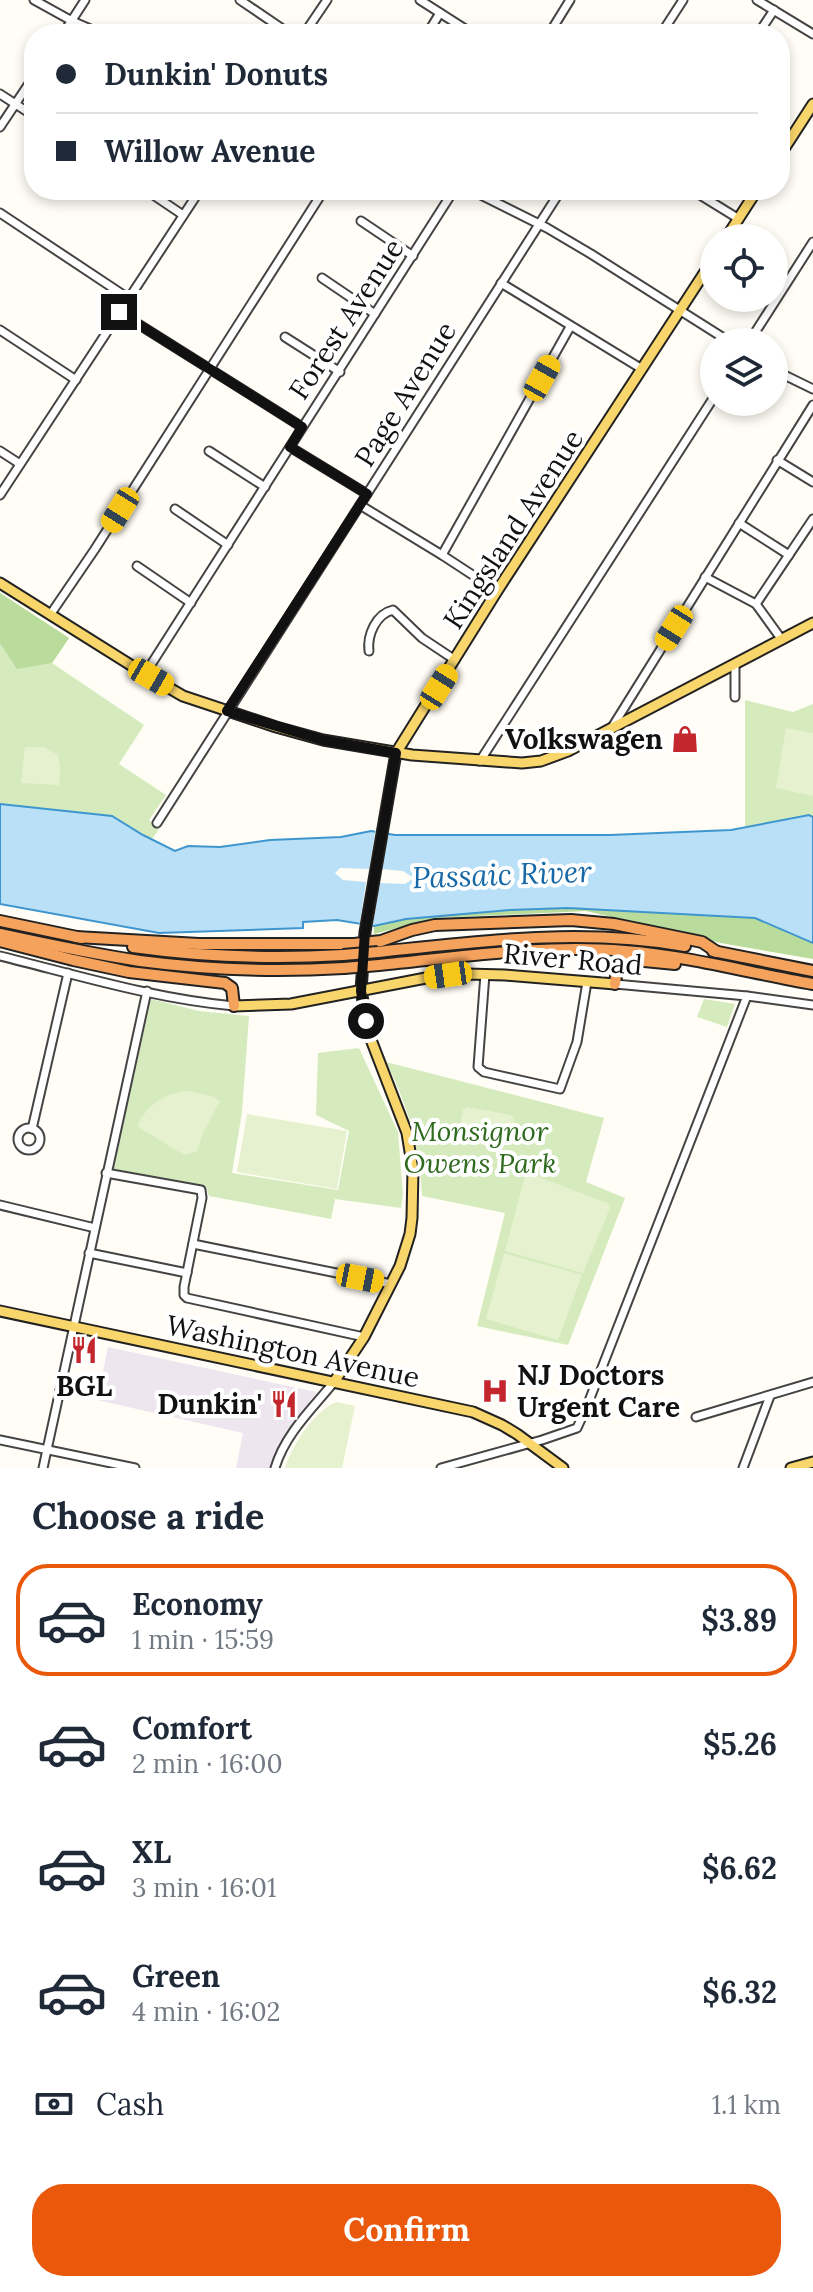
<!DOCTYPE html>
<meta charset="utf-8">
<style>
body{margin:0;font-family:Lora,serif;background:#f2f2f3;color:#1f2937;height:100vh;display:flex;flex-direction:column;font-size:30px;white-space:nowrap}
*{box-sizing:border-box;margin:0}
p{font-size:26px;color:#747a83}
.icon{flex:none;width:44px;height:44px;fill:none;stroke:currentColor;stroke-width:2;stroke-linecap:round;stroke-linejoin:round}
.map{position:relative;height:1468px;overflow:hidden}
.details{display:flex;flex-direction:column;background:#fff;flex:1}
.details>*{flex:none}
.hud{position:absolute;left:24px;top:24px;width:766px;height:176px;border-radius:32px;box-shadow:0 4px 12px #0003;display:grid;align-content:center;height:176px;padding:0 32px;background:#fff}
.tools{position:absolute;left:700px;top:224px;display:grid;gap:16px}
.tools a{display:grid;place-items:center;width:88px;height:88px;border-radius:50%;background:#fff;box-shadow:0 4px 12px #0003;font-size:40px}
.end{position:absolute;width:36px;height:36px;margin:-18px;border:10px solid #111;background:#fff;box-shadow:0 0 0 4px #fff}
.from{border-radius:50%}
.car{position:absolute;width:24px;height:48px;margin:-24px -12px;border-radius:10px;box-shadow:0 0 6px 2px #0007;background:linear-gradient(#f5c518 24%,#345 0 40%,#f5c518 0 76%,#345 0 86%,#f5c518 0)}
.hud b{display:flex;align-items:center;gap:28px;height:76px;font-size:30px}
.hud b+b{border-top:2px solid #e0e1e3}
.hud i{width:20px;height:20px;background:#1f2937}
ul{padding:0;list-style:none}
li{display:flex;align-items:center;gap:24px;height:112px;margin:0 16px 12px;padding:0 16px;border:4px solid transparent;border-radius:32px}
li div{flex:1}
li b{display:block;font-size:30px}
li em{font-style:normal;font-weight:700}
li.on{border-color:#ea580c}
li>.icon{width:72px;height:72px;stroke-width:1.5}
h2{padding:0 32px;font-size:36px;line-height:96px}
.pay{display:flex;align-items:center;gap:20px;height:88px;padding:0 32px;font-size:30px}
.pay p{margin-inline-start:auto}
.cta{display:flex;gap:16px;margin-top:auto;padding:16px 32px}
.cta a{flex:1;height:92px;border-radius:32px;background:#ea580c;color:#fff;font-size:32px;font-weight:700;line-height:92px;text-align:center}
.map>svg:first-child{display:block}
.industrial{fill:#eee6ef}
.green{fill:#d5ebbd}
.forest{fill:#b9dc9c}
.pitch{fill:#e6f2cf}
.water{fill:#b9e0f7;stroke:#3f96cf;stroke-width:2}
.pier{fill:#fffdf5}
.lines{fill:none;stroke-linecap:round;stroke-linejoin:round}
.minor-casing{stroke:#444;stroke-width:11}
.major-casing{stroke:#222;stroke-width:13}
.highway-casing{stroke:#222;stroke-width:14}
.minor{stroke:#fff;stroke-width:7}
.major{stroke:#f9d66b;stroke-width:9}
.highway{stroke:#f5a25d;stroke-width:10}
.highway-bridge-casing{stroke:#222;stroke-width:14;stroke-linecap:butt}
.highway-bridge{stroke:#f5a25d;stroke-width:10}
.route{stroke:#111;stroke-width:10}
.labels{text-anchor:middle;stroke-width:8;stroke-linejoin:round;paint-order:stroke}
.street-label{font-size:28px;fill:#111;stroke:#fff}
.poi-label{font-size:28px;font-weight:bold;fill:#111;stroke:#fff;text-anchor:end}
.park-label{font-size:28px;font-style:italic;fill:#2f6b1f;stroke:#fff}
.water-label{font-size:30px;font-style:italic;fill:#1768a6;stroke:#fff}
</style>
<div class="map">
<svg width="813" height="1468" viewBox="0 0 813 1468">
<rect width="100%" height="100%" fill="#fffdf5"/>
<polygon class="industrial" points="108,1347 293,1387 317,1392 281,1440 270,1468 236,1468 243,1433 97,1400"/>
<g class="green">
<polygon points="0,593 69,638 52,663 144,725 119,764 166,795 149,820 160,828 151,840 112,816 0,804"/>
<polygon points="745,700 793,712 813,704 813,817 808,815 745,827"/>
<polygon points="151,999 199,1011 249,1016 242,1112 232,1173 338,1190 349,1131 316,1115 318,1053 359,1048 398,1132 403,1194 401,1208 335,1199 331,1219 209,1196 206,1187 197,1184 113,1170"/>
<polygon points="704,999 735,1004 727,1027 697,1017"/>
<path d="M386,1062L604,1118L586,1182L625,1198L568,1345L477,1326L505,1213L422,1196C420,1146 408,1106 386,1062Z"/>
</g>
<g class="forest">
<polygon points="0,593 69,638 52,663 17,669 0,643"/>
<polygon points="568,908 755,918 813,943 813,959 721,943 586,911 436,918 374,934 374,926 406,919 510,910"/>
</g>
<g class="pitch">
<polygon points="786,728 813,733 813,796 776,788"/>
<polygon points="25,747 44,747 58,755 60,768 59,785 21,783"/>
<path d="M188,1091L211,1096L220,1101L203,1133L197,1151L184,1155L137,1126C147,1105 164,1093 188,1091Z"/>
<polygon points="467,1107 511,1115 514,1120 510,1136 505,1138 463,1130 460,1125 463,1110"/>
<polygon points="247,1114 347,1131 337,1189 237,1172"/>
<polygon points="526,1172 607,1203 610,1208 583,1273 505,1251"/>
<polygon points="504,1253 582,1275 558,1340 486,1319"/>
<path d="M337,1402L355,1406L342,1468H285C291,1447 315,1409 337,1402Z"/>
</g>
<polygon class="water" points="0,804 112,816 143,835 175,851 188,846 220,847 270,840 341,837 371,831 395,835 610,835 731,830 809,815 813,817 813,943 755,918 568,908 510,910 406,919 374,926 337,920 303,922 303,928 159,933 0,904"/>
<polygon class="pier" points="376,827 388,830 382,869 403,871 414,878 405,884 380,883 372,930 359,928 366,882 343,880 335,873 340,868 369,869"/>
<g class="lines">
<g class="minor-casing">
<g id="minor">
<polyline points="34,0 72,21 102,34"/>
<polyline points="240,0 290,34"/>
<polyline points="420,0 473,34"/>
<polyline points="757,0 813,34"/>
<polyline points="63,34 85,0"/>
<polyline points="304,34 327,0"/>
<polyline points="427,34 440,13"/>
<polyline points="549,34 570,0"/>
<polyline points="661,34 683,0"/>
<polyline points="758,34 774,10"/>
<polyline points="0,94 34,116"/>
<polyline points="0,127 34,76"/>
<polyline points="146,190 183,215"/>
<polyline points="471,190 547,228 591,254 730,342"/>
<polyline points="692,190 739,219"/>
<polyline points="0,213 128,298"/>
<polyline points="361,221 413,256"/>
<polyline points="322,278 375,314"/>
<polyline points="501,283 642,369"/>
<polyline points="119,312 302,427"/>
<polyline points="0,330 76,380"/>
<polyline points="285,337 340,372"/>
<polyline points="749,342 813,242"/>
<polyline points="774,370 813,389"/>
<polyline points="290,447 367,494"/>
<polyline points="0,451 20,464"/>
<polyline points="209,451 265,487"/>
<polyline points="777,460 813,482"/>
<polyline points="0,495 200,190"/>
<polyline points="360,505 442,555 497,591"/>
<polyline points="175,509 228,545"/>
<polyline points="739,523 789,555"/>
<polyline points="442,555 570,327"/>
<polyline points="137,566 191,603"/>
<polyline points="705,577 756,604 782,640"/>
<polyline points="756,604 813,519"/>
<polyline points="50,615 95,549 324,190"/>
<path d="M369,651C367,635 376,614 393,610L422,638L455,660"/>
<polyline points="145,674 454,190"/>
<polyline points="735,697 735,664"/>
<polyline points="611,729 813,405"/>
<polyline points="480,761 714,397"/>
<polyline points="157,823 561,190"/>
<path d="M0,956C77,975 155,999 234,1006"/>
<polyline points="485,974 478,1067 484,1072 560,1089 577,1042 587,982"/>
<polyline points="615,984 747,996 813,1005"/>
<circle cx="29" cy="1139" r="11"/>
<polyline points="32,1129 68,973"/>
<polyline points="106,1173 201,1190 202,1198 184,1287 184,1295 187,1298 364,1337"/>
<polyline points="0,1205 95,1228"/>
<polyline points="193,1244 391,1284"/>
<polyline points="89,1253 187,1273"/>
<polyline points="696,1417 813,1382"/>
<polyline points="0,1440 135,1468"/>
<polyline points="43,1468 147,991"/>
<path d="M275,1468C285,1434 312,1409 334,1382"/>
<polyline points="441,1468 542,1440 577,1428 587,1406 747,996"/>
<polyline points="743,1468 770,1396"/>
</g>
</g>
<g class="major-casing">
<g id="major">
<polyline points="780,155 813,104"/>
<polyline points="726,238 757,190"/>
<polyline points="0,583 145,674 183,696 276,727 323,740 412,755 522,763 541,761 568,751 813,623"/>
<polyline points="234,1006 291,1004 431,977 466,974 505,975 615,984"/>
<polyline points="0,1311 473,1412 502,1425 517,1434 563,1468"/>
<polyline points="334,1382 364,1337 400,1266 410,1234 412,1218 413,1170 407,1133 370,1037 361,991 365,932 396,753 497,591 714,258"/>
<polyline points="791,1468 813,1462"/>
</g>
</g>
<g class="highway-casing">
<g id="highway">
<polyline points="0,921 82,938"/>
<path d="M0,934C46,944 93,954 140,961C208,970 276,972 344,968"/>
<polyline points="76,937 199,944 354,944 381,941 412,930 435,925 571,920 614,924 702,942 717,952"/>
<polyline points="0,941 73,960 129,972 225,983 232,988 234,1006"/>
<path d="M133,947C203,957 273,959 343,955"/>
<polyline points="713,951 813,971"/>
<path d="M378,952C483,941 581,928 685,946"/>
<path d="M379,965C461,957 543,944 625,951C689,956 750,973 813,984"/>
<polyline points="615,984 617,968 623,961 634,960 675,964"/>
</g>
</g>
<use href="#minor" class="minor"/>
<use href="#major" class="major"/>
<use href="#highway" class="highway"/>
<g class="highway-bridge-casing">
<g id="highway-bridge">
<polyline points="343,955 378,952"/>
<polyline points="344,968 379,965"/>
</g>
</g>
<use href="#highway-bridge" class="highway-bridge"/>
</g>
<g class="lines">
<polyline class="route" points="119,312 302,427 290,447 367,494 227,711 323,740 396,753 365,932 361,991 366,1021"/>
</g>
<defs>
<g id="shop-bare" transform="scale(2.16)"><path d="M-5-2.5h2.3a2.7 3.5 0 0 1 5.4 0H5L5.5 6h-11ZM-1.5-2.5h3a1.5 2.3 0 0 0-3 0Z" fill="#c4262e" stroke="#fff" stroke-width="2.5" paint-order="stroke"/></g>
<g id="restaurant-bare" transform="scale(2.16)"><path d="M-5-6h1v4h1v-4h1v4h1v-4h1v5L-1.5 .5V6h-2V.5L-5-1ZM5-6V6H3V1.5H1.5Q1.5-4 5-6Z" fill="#c4262e" stroke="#fff" stroke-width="2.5" paint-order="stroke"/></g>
<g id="hospital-bare" transform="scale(2.16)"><path d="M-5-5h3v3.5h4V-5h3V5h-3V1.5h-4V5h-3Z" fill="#c4262e" stroke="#fff" stroke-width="2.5" paint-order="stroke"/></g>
</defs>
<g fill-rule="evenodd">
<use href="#shop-bare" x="685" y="739"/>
<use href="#restaurant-bare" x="84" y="1350"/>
<use href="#hospital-bare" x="495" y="1391"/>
<use href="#restaurant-bare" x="284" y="1404"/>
</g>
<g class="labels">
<g class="street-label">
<text transform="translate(346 319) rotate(-57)" y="10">Forest Avenue</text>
<text transform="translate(405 394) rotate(-58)" y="10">Page Avenue</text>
<text transform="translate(513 529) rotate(-57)" y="10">Kingsland Avenue</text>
<text transform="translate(573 959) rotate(5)" y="10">River Road</text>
<text transform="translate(293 1351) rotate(12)" y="10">Washington Avenue</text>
</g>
<g class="poi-label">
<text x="663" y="749">Volkswagen</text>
<text x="517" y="1385" text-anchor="start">NJ Doctors<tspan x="517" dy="32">Urgent Care</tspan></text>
<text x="84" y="1396" text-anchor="middle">BGL</text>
<text x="262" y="1414">Dunkin'</text>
</g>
<g class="park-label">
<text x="480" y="1141">Monsignor<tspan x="480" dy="32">Owens Park</tspan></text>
</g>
<g class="water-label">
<text transform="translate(502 875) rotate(-2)" y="10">Passaic River</text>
</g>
</g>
</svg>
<div class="tools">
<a><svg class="icon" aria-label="locate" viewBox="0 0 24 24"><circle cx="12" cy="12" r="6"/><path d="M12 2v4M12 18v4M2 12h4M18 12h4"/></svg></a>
<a><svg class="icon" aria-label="layers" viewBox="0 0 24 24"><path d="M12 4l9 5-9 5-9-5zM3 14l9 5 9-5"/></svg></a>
</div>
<i class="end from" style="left:366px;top:1021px"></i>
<i class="end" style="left:119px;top:312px"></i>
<i class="car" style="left:542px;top:378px;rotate:29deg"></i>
<i class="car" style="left:120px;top:510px;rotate:212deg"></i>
<i class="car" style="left:674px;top:628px;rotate:212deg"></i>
<i class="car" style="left:151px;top:677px;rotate:120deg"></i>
<i class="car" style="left:439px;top:687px;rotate:32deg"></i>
<i class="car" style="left:448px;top:975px;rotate:262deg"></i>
<i class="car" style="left:360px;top:1278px;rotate:101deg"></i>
<div class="hud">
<b><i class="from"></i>Dunkin' Donuts</b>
<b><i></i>Willow Avenue</b>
</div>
</div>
<section class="details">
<h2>Choose a ride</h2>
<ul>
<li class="on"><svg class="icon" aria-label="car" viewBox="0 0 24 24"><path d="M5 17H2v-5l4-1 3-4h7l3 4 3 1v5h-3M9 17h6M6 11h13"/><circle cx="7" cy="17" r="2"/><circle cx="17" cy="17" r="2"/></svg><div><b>Economy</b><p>1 min · 15:59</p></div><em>$3.89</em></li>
<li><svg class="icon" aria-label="car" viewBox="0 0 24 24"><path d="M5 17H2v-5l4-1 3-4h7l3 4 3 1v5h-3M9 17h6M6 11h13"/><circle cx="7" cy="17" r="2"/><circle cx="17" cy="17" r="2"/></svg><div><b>Comfort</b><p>2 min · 16:00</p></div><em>$5.26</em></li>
<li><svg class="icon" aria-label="car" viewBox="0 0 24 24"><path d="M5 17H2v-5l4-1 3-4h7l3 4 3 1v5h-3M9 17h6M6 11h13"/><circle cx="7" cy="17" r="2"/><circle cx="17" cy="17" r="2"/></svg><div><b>XL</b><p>3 min · 16:01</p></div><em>$6.62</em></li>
<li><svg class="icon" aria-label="car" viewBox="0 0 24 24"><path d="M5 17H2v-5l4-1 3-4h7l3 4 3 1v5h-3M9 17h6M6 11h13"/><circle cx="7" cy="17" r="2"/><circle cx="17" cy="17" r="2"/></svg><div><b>Green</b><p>4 min · 16:02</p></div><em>$6.32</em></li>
</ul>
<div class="pay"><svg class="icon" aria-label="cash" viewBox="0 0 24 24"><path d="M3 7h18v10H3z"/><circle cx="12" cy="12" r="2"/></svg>Cash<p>1.1 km</p></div>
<div class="cta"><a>Confirm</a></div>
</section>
